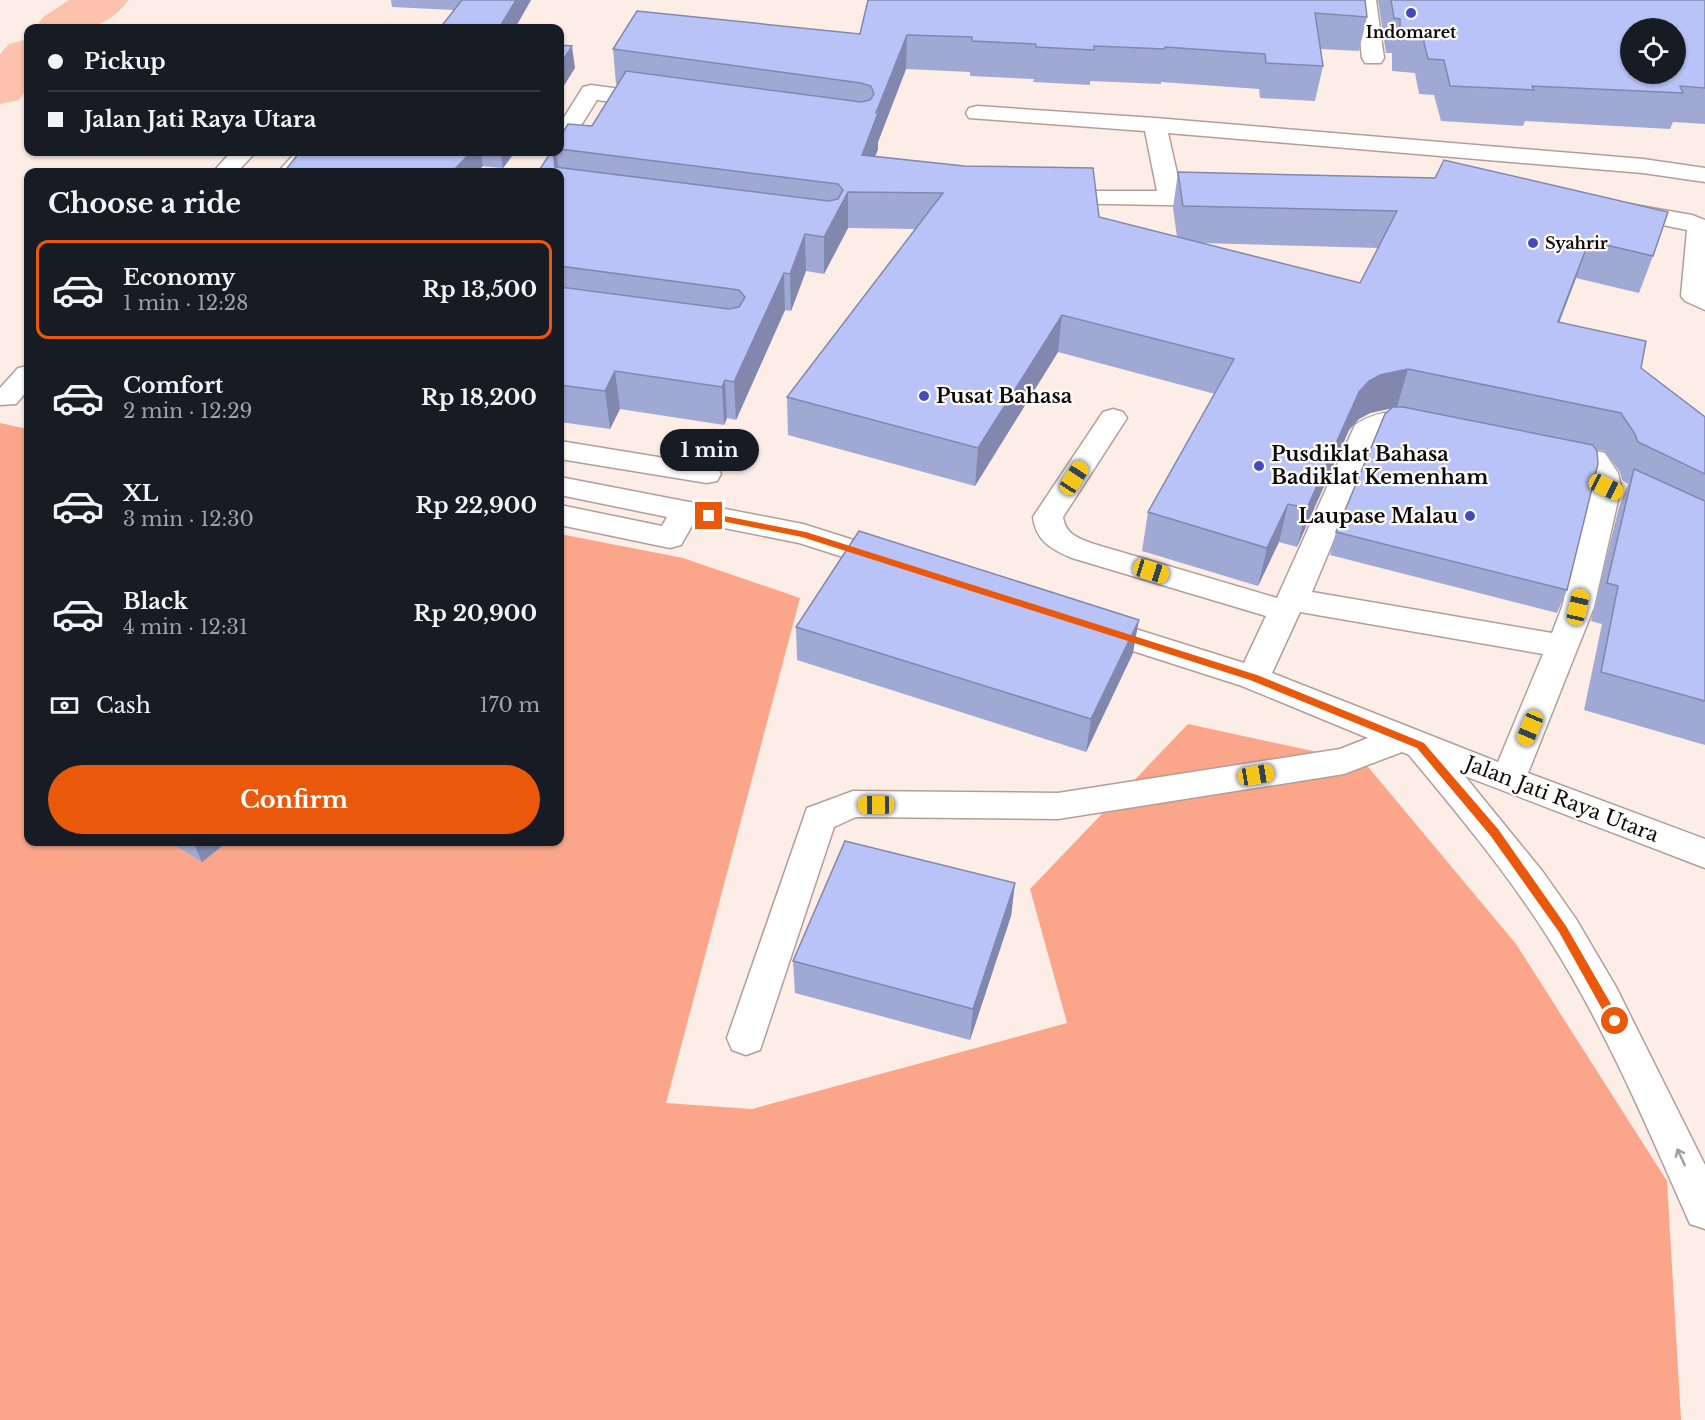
<!DOCTYPE html>
<meta charset="utf-8">
<style>
body{margin:0;font-family:"Libre Baskerville",serif;background:#242831;color:#f1f3f6;height:100vh;display:flex;flex-direction:column;font-size:22px;white-space:nowrap}
*{box-sizing:border-box;margin:0}
p{font-size:20px;color:#9ea1a6}
.icon{flex:none;width:33px;height:33px;fill:none;stroke:currentColor;stroke-width:2;stroke-linecap:round;stroke-linejoin:round}
.map{position:relative;flex:1;overflow:hidden}
.panel{position:absolute;left:24px;top:168px;width:540px;height:678px;display:flex;flex-direction:column;background:#171b24;border-radius:12px;box-shadow:0 2px 4px #0004}
.panel>*{flex:none}
.top-card{position:absolute;left:24px;top:24px;width:540px;height:132px;border-radius:12px;box-shadow:0 2px 4px #0004;display:grid;align-content:center;height:132px;padding:0 24px;background:#171b24}
.controls{position:absolute;left:1620px;top:18px;display:grid;gap:12px}
.controls a{display:grid;place-items:center;width:66px;height:66px;border-radius:50%;background:#171b24;box-shadow:0 2px 4px #0004;font-size:30px}
.end{position:absolute;width:27px;height:27px;margin:-14px;border:8px solid #ea580c;background:#fff;box-shadow:0 0 0 3px #fff}
.from{border-radius:50%}
.bubble{position:absolute;height:42px;border-radius:21px;background:#171b24;box-shadow:0 2px 4px #0004;font-size:20px;font-weight:800;line-height:42px;text-align:center}
.car{position:absolute;width:18px;height:36px;margin:-18px -9px;border-radius:8px;box-shadow:0 0 4px 2px #0007;background:linear-gradient(#f5c518 24%,#345 0 40%,#f5c518 0 76%,#345 0 86%,#f5c518 0)}
.top-card b{display:flex;align-items:center;gap:21px;height:57px;font-size:22px}
.top-card b+b{border-top:2px solid #363941}
.top-card i{width:15px;height:15px;background:#f1f3f6}
ul{padding:0;list-style:none}
li{display:flex;align-items:center;gap:18px;height:99px;margin:0 12px 9px;padding:0 12px;border:3px solid transparent;border-radius:12px}
li div{flex:1}
li b{display:block;font-size:22px}
li em{font-style:normal;font-weight:800}
li.current{border-color:#ea580c}
li>.icon{width:54px;height:54px;stroke-width:1.5}
h2{padding:0 24px;font-size:27px;line-height:72px}
.pay{display:flex;align-items:center;gap:15px;height:66px;padding:0 24px;font-size:22px}
.pay p{margin-inline-start:auto}
.primary-button{display:flex;gap:12px;margin-top:auto;padding:12px 24px}
.primary-button a{flex:1;height:69px;border-radius:36px;background:#ea580c;color:#fff;font-size:24px;font-weight:800;line-height:69px;text-align:center}
.map>svg:first-child{display:block}
.green{fill:#fba68b}
.lines{fill:none;stroke-linecap:round;stroke-linejoin:round}
.river{fill:#fdc2ae;fill-rule:evenodd}
.minor-casing{stroke:#b29e98;stroke-width:3}
.major-casing{stroke:#b29e98;stroke-width:3}
.minor{fill:#fff;fill-rule:evenodd}
.major{fill:#fff;fill-rule:evenodd}
.wall{fill:#a0a8d4;fill-rule:evenodd}
.shaded-wall{fill:#8288ad}
.building{fill:#bac3f7;stroke:#8288ad;stroke-width:1.5;fill-rule:evenodd}
.oneway{stroke:#a09d9c}
.route{fill:#ea580c}
.poi-dot{fill:#4949be;stroke:#fefefe;stroke-width:2}
.labels{text-anchor:middle;stroke-width:4.5;stroke-linejoin:round;paint-order:stroke}
.far-poi-label{font-size:16px;font-weight:bold;fill:#110a08;stroke:#fefefe}
.poi-label{font-size:20px;font-weight:bold;fill:#110a08;stroke:#fefefe;text-anchor:start}
.street-label{font-size:20px;fill:#110a08;stroke:#fefefe}
</style>
<div class="map">
<svg width="1705" height="1420" viewBox="0 0 1705 1420">
<rect width="100%" height="100%" fill="#fdede7"/>
<polygon class="green" points="0,423 28,429 28,842 560,842 560,534 683,558 800,598 666,1103 752,1109 1067,1023 1030,889 1188,724 1364,762 1516,944 1667,1181 1681,1420 0,1420"/>
<g class="lines">
<g class="river">
<path d="M69,0H128C104,35 74,28 35,28L43,17Z"/>
<polygon points="28,39 28,88 19,100 0,104 0,54 9,44"/>
</g>
<g class="minor-casing">
<g id="minor">
<polygon points="1356,0 1376,0 1384,58 1381,63 1365,63 1362,58"/>
<polygon points="591,85 657,94 665,96 668,101 665,106 657,108 597,100 568,146 560,148 560,124 583,87"/>
<polygon points="977,106 1155,118 1643,159 1705,168 1705,182 1643,173 1168,133 1181,191 1229,194 1232,199 1229,204 1220,206 1053,203 1045,201 1041,196 1045,191 1157,191 1145,131 969,118 966,113 969,108"/>
<polygon points="231,152 250,152 253,155 237,172 213,172"/>
<polygon points="296,152 320,152 302,172 278,172"/>
<polygon points="1623,203 1692,215 1705,220 1705,310 1685,301 1681,296 1687,230 1614,215 1611,210 1614,205"/>
<polygon points="28,366 28,390 16,404 0,405 0,388 18,368"/>
<path d="M1113,409L1123,412L1127,418L1063,517C1066,535 1078,538 1094,544L1277,598L1355,425C1381,407 1407,411 1436,418L1440,424L1436,430C1415,435 1397,422 1377,436L1312,592L1552,633L1562,607L1591,487L1590,473L1585,466L1546,457L1542,451L1546,445L1556,442L1605,453L1618,473L1621,487L1594,607L1528,773L1705,839V868L1402,752L1344,774L1058,819L856,817L834,827L760,1050L746,1055L732,1050L727,1038L807,808L853,791L1058,793L1340,749L1368,738L1242,686L1083,635L1078,627L1083,619L1094,616L1244,663L1266,616L1072,558C1051,549 1036,541 1033,517L1103,412ZM1300,612L1543,654L1498,762L1272,673Z"/>
<polygon points="560,441 707,465 717,467 721,474 717,481 707,483 560,459"/>
<polygon points="560,477 803,524 901,555 905,562 901,569 890,572 799,543 694,522 681,545 670,548 560,525 560,505 662,526 667,517 560,495"/>
</g>
</g>
<g class="major-casing">
<path id="major" d="M1421,733L1433,737L1543,872L1576,919L1616,987L1705,1165V1229L1690,1224C1647,1127 1606,1029 1549,939C1508,874 1458,814 1409,755L1404,746L1409,737Z"/>
</g>
<use href="#minor" class="minor"/>
<use href="#major" class="major"/>
</g>
<g class="wall">
<polygon points="391,0 531,0 515,28 454,10 392,7"/>
<path d="M1365,0L1367,17L1359,51L1320,49L1323,66L1315,101L1260,98L1259,89L1161,82V84L1090,81V85L1033,82L1034,79L970,76V72L906,69L878,142V149L875,156L1099,217L1177,237L1173,208L1178,172L1435,178L1653,256L1639,293L1576,278L1559,322L1641,368L1705,417V745L1584,710L1602,624L1591,621L1619,507L1628,484L1622,480L1620,472L1605,451L1595,449L1567,590L1557,613L1330,555L1336,532L1393,408L1370,413L1359,419L1349,430L1297,547L1279,542L1258,586L1142,551L1148,512L1215,394L1058,352L975,486L788,435L787,397L915,229L848,228L824,274L806,271L791,311L785,310L736,420L727,418L724,425L620,409L610,429L560,422V172L551,152H560V137L592,126L618,85L616,84L613,49ZM1203,243L1378,248L1360,283Z"/>
<polygon points="1378,0 1705,0 1705,124 1673,122 1670,129 1525,121 1523,126 1441,121 1434,95 1419,94 1415,73 1392,71 1392,53 1386,53"/>
<polygon points="325,152 515,152 503,168"/>
<polygon points="796,627 1133,653 1086,752 797,660"/>
<polygon points="170,842 227,842 202,862"/>
<polygon points="1015,883 1011,916 970,1040 795,993 793,961"/>
</g>
<g class="shaded-wall">
<polygon points="516,0 531,0 515,28 499,28"/>
<polygon points="907,35 906,69 878,142 878,149 862,191 862,155 876,113"/>
<polygon points="572,46 575,68 560,92 560,65"/>
<polygon points="471,152 481,152 483,166 477,172 452,172"/>
<polygon points="500,152 515,152 503,168"/>
<polygon points="553,152 556,152 559,172 556,172"/>
<polygon points="848,192 848,228 824,274 824,237"/>
<polygon points="805,234 806,271 791,311 790,274"/>
<polygon points="1589,241 1576,278 1545,360 1558,322"/>
<polygon points="784,273 785,310 736,420 734,382"/>
<polygon points="1062,315 1058,352 975,486 978,448"/>
<polygon points="1408,369 1397,407 1370,413 1359,419 1349,430 1297,547 1307,508 1359,392 1369,381 1380,375"/>
<polygon points="615,371 620,409 610,429 605,391"/>
<polygon points="725,380 727,418 724,425 722,387"/>
<polygon points="1288,504 1279,542 1258,586 1267,548"/>
<polygon points="1139,620 1133,653 1086,752 1091,719"/>
<polygon points="193,842 227,842 202,862"/>
<polygon points="1015,883 1011,916 970,1040 973,1009"/>
</g>
<g class="building">
<polygon points="462,0 516,0 499,28 440,28"/>
<polygon points="868,0 1365,0 1367,17 1315,13 1323,66 1266,63 1265,54 1165,47 1165,49 1094,46 1094,50 1036,47 1036,44 972,41 972,37 907,35 876,113 878,113 862,155 964,166 1093,168 1099,217 1360,283 1397,211 1183,206 1178,172 1435,178 1444,160 1668,212 1653,256 1589,241 1558,322 1646,341 1641,368 1705,417 1705,474 1638,442 1635,434 1621,413 1408,369 1380,375 1369,381 1359,392 1307,508 1288,504 1267,548 1148,512 1234,359 1062,315 978,448 787,397 943,193 848,192 824,237 805,234 790,274 784,273 734,382 725,380 722,387 615,371 605,391 560,385 560,287 729,309 739,307 745,297 739,290 560,266 560,172 538,172 551,152 553,152 555,167 828,201 838,199 843,190 838,184 560,149 560,137 568,124 592,126 626,71 861,102 870,100 874,94 871,86 861,83 613,49 637,11 860,34"/>
<path d="M1391,0H1705V88L1680,86L1683,93L1532,86L1534,90L1450,86L1444,60L1428,59L1423,38L1400,36V19L1394,18ZM1630,28H1676V74H1630Z"/>
<polygon points="560,45 572,46 560,65"/>
<polygon points="330,152 471,152 452,172 284,172 299,153"/>
<polygon points="1393,407 1403,407 1593,445 1597,451 1598,464 1567,590 1336,532 1385,414"/>
<polygon points="1634,469 1705,501 1705,701 1601,672 1618,586 1607,583"/>
<polygon points="859,531 1139,620 1091,719 796,627"/>
<polygon points="845,841 1015,883 973,1009 793,961"/>
</g>
<defs><path id="oneway-shaft" d="M-6 0H5M1.5-3L5.5 0L1.5 3" fill="none" stroke-width="1.6" stroke-linecap="round" stroke-linejoin="round" transform="scale(1.5)"/></defs>
<use class="oneway" href="#oneway-shaft" transform="translate(1681 1157) rotate(-115)"/>
<polygon class="route" points="709,513 806,532 1257,675 1424,743 1498,829 1566,926 1619,1018 1619,1025 1611,1025 1559,932 1490,835 1417,748 1250,680 802,537 706,518 706,514"/>
<g class="poi-dot">
<circle cx="1411" cy="13" r="6"/>
<circle cx="1533" cy="243" r="6"/>
<circle cx="924" cy="396" r="6"/>
<circle cx="1259" cy="466" r="6"/>
<circle cx="1470" cy="516" r="6"/>
</g>
<g class="labels">
<g class="far-poi-label">
<text x="1411" y="38">Indomaret</text>
<text x="1545" y="249" text-anchor="start">Syahrir</text>
</g>
<g class="poi-label">
<text x="936" y="403">Pusat Bahasa</text>
<text x="1271" y="461">Pusdiklat Bahasa<tspan x="1271" dy="23">Badiklat Kemenham</tspan></text>
<text x="1458" y="523" text-anchor="end">Laupase Malau</text>
</g>
<g class="street-label">
<text transform="translate(1562 799) rotate(21)" y="7">Jalan Jati Raya Utara</text>
</g>
</g>
</svg>
<div class="controls">
<a><svg class="icon" aria-label="locate" viewBox="0 0 24 24"><circle cx="12" cy="12" r="6"/><path d="M12 2v4M12 18v4M2 12h4M18 12h4"/></svg></a>
</div>
<i class="end from" style="left:1615px;top:1021px"></i>
<i class="end" style="left:709px;top:516px"></i>
<div class="bubble" style="left:660px;top:429px;width:99px">1 min</div>
<i class="car" style="left:1074px;top:478px;rotate:33deg"></i>
<i class="car" style="left:1606px;top:487px;rotate:116deg"></i>
<i class="car" style="left:1151px;top:571px;rotate:107deg"></i>
<i class="car" style="left:1578px;top:607px;rotate:13deg"></i>
<i class="car" style="left:1530px;top:728px;rotate:203deg"></i>
<i class="car" style="left:1256px;top:775px;rotate:81deg"></i>
<i class="car" style="left:876px;top:805px;rotate:270deg"></i>
<div class="top-card">
<b><i class="from"></i>Pickup</b>
<b><i></i>Jalan Jati Raya Utara</b>
</div>
<section class="panel">
<h2>Choose a ride</h2>
<ul>
<li class="current"><svg class="icon" aria-label="car" viewBox="0 0 24 24"><path d="M5 17H2v-5l4-1 3-4h7l3 4 3 1v5h-3M9 17h6M6 11h13"/><circle cx="7" cy="17" r="2"/><circle cx="17" cy="17" r="2"/></svg><div><b>Economy</b><p>1 min · 12:28</p></div><em>Rp 13,500</em></li>
<li><svg class="icon" aria-label="car" viewBox="0 0 24 24"><path d="M5 17H2v-5l4-1 3-4h7l3 4 3 1v5h-3M9 17h6M6 11h13"/><circle cx="7" cy="17" r="2"/><circle cx="17" cy="17" r="2"/></svg><div><b>Comfort</b><p>2 min · 12:29</p></div><em>Rp 18,200</em></li>
<li><svg class="icon" aria-label="car" viewBox="0 0 24 24"><path d="M5 17H2v-5l4-1 3-4h7l3 4 3 1v5h-3M9 17h6M6 11h13"/><circle cx="7" cy="17" r="2"/><circle cx="17" cy="17" r="2"/></svg><div><b>XL</b><p>3 min · 12:30</p></div><em>Rp 22,900</em></li>
<li><svg class="icon" aria-label="car" viewBox="0 0 24 24"><path d="M5 17H2v-5l4-1 3-4h7l3 4 3 1v5h-3M9 17h6M6 11h13"/><circle cx="7" cy="17" r="2"/><circle cx="17" cy="17" r="2"/></svg><div><b>Black</b><p>4 min · 12:31</p></div><em>Rp 20,900</em></li>
</ul>
<div class="pay"><svg class="icon" aria-label="cash" viewBox="0 0 24 24"><path d="M3 7h18v10H3z"/><circle cx="12" cy="12" r="2"/></svg>Cash<p>170 m</p></div>
<div class="primary-button"><a>Confirm</a></div>
</section>
</div>
